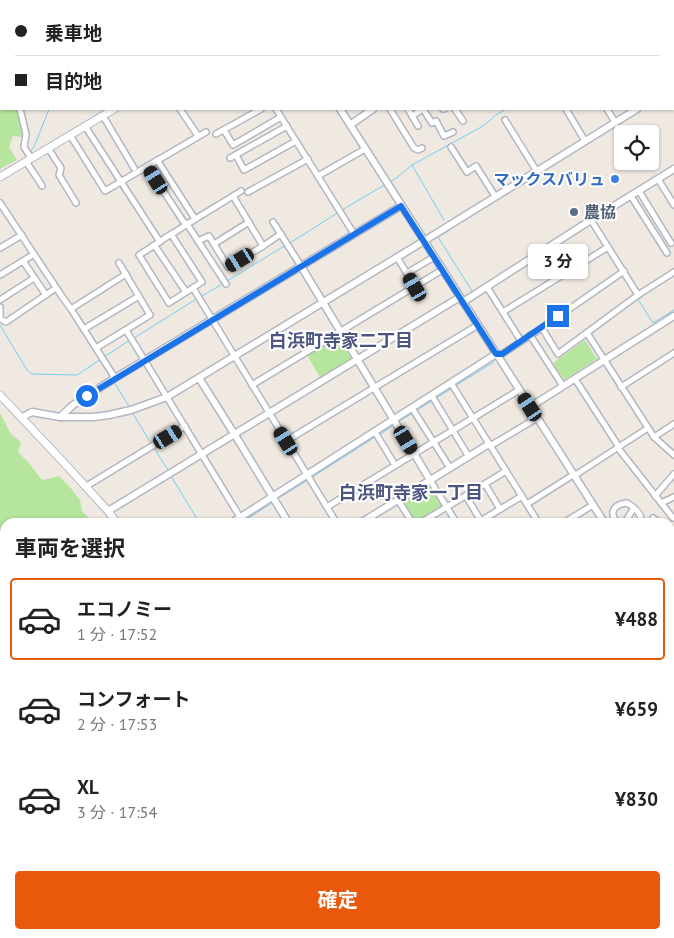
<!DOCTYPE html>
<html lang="ja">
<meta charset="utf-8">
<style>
body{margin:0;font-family:"PT Sans","Noto Sans JP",sans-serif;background:#f2f2f2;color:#222;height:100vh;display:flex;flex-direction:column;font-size:19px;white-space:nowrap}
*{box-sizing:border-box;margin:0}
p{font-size:16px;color:#767676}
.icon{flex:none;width:28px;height:28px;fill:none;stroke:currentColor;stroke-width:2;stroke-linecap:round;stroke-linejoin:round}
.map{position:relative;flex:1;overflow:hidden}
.side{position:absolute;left:0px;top:518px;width:675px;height:421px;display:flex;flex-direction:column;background:#fff;border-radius:15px 15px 0 0;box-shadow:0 1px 4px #0004}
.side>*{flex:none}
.hud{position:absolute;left:0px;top:0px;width:675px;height:110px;box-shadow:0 1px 4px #0004;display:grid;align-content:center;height:110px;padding:0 15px;background:#fff}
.fabs{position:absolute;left:614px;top:125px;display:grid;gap:10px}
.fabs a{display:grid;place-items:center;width:45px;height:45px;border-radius:5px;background:#fff;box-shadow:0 1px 4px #0004;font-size:25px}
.end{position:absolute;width:22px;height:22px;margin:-11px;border:6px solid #1a73e8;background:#fff;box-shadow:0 0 0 2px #fff}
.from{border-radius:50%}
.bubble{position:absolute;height:35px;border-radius:5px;background:#fff;box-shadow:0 1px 4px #0004;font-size:16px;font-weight:700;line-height:35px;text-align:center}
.car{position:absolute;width:15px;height:30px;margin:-15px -8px;border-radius:6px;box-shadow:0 0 4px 1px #0007;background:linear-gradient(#222 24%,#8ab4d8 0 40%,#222 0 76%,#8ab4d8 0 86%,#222 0)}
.hud b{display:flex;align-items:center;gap:18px;height:48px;font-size:19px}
.hud b+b{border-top:1px solid #e0e0e0}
.hud i{width:12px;height:12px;background:#222}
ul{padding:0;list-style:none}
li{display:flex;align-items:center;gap:15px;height:82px;margin:0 10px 8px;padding:0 5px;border:2px solid transparent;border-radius:5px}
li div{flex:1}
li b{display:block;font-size:19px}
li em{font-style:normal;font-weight:700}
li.selected{border-color:#ea580c}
li>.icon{width:45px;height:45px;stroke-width:1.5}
h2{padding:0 15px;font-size:22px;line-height:60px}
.primary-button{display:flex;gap:10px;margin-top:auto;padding:10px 15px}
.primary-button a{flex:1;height:58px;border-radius:5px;background:#ea580c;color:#fff;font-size:20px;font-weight:700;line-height:58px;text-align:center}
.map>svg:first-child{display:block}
.education{fill:#f0e6d1}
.green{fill:#b6e59e}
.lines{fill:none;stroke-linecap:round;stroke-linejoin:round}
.stream{stroke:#75cff0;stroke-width:1}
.river{stroke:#75cff0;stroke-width:8}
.minor-casing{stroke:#b4b7c1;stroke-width:8}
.tertiary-casing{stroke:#b4b7c1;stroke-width:9}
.secondary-casing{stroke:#b4b7c1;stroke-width:9}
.motorway-casing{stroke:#c9c9c9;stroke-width:11}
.minor{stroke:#fff;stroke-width:5}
.tertiary{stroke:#fff;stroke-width:6}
.secondary{stroke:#fff;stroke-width:7}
.motorway{stroke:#ffa35c;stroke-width:9}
.rail-casing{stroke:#a3a6b8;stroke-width:3}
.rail{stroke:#fff;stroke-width:1;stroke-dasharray:4;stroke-linecap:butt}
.route{stroke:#1a73e8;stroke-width:6}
.shop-dot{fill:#3f7fe0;stroke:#fff;stroke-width:2}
.service-dot{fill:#5c6f8a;stroke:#fff;stroke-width:2}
.labels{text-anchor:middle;stroke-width:4;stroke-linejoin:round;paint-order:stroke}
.shop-label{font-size:16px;font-weight:bold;fill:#366cbe;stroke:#fff;text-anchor:end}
.service-label{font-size:16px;font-weight:bold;fill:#4e5e75;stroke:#fff;text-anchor:start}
.neighbourhood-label{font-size:18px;font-weight:bold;fill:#4d5680;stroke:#fff}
</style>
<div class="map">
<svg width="674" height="938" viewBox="0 0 674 938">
<rect width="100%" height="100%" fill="#efe9e1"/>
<polygon class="education" points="432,934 535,934 531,938 465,938 460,934 457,938 437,938"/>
<g class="green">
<polygon points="0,93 1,94 1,109 13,109 18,111 23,130 23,137 13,136 9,147 17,160 0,169"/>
<polygon points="338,336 352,359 321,379 307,355"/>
<polygon points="585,340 597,359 564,380 553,363"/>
<polygon points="0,413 11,434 21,442 18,452 28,462 42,480 59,476 69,486 80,500 82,511 92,521 99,522 5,522 5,934 250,934 244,938 0,938"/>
<polygon points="429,484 443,506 442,508 417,522 414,522 400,501"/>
</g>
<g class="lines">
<g class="stream">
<polyline points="81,1 81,0"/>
<polyline points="283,1 285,0"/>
<polyline points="29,154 34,147 49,109"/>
<polyline points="32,154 106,109"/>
<polyline points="412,165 444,220"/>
<polyline points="0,173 20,161"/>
<polyline points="390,182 399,176 412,165 483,126 496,115 506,109"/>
<polyline points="342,210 386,184"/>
<polyline points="450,230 438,237 472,291"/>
<polyline points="290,243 339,212"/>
<polyline points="285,247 296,265"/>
<polyline points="299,270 318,301"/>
<polyline points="227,281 286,245"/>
<polyline points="494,292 504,308"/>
<polyline points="202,296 224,283"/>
<polyline points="637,298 653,323 674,310"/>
<polyline points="321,307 336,331"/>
<polyline points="574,309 623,276 635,295"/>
<polyline points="508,314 521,336 524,336"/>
<polyline points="0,325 27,370 32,374 77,375 101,359"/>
<polyline points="338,335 353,359"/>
<polyline points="134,338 198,298"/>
<polyline points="104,357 130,340"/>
<polyline points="355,363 370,387"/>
<polyline points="114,382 130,408"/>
<polyline points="455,386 494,362"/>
<polyline points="372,390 389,419"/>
<polyline points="436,398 451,389"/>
<polyline points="417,410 432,401"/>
<polyline points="132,412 152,445"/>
<polyline points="398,422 413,413"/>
<polyline points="379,435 394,425"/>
<polyline points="154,448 168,470"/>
<polyline points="171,476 199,522"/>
<polyline points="311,478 375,437"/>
<polyline points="277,499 308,480"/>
<polyline points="244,521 272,503"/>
</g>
<polyline class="river" points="670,747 674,749"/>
<g class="minor-casing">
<g id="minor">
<polyline points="162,0 162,1"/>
<polyline points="405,0 406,1"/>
<polyline points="603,0 604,1"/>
<polyline points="630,0 630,1"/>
<polyline points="651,0 651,1"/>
<polyline points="70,1 72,0"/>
<polyline points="151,1 153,0"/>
<polyline points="421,1 423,0"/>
<polyline points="557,1 559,0"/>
<polyline points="577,1 579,0"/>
<polyline points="664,1 666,0"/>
<polyline points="0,41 1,41"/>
<polyline points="0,58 1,59"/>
<polyline points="20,109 26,134 24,147 31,158"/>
<polyline points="180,109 198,136"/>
<polyline points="276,109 354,234"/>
<polyline points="390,109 414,148 418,150 422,148"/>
<polyline points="408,109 418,126"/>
<polyline points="443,109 444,109"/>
<polyline points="455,109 463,121"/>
<polyline points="566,109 585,141"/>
<polyline points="607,109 615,122"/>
<polyline points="103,116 134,168"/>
<polyline points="412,116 423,109 432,123 436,121 444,136 453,132"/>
<polyline points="505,120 536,170"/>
<polyline points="85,126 160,242"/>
<polyline points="224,130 233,145 281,117"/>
<polyline points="216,134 261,109"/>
<polyline points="70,135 105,191 206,132"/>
<polyline points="451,147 467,172 476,166 495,196"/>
<polyline points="48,148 61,168 59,175 76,203"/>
<polyline points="236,155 244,170 296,141"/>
<polyline points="230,158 287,126"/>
<polyline points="157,160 195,219"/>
<path d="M26,161C31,170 37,177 42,186"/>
<polyline points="147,166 183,221 187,224 226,284"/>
<polyline points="318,176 365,149"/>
<polyline points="658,179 674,205"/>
<polyline points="639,191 671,243"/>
<polyline points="248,192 308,159"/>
<polyline points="233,196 263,246 281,234"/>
<polyline points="631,196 667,253"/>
<polyline points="0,203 63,298 71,309 115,378"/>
<polyline points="591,220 638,295"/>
<polyline points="273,222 301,266"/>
<path d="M171,234L202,282L169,303L139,255C151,248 162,239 175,232C196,218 219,205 241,191"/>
<polyline points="198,241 209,236 228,267 263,246"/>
<polyline points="214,244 249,222"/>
<polyline points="155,246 186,292"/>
<polyline points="0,248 22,235"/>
<polyline points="397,257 415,287"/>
<polyline points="23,261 46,295"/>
<polyline points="407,273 434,257"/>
<polyline points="0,275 31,256"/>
<polyline points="487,287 521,341"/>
<polyline points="193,288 336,522"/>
<polyline points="0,300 34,278"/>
<polyline points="0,307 0,319 6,322 53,290"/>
<polyline points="71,309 126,274"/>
<polyline points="503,312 608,247"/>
<polyline points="542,328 558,354 638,295 674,272"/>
<polyline points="84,329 139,296"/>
<polyline points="126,330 243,522"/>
<polyline points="587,333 654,437 674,455"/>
<polyline points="530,335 563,386"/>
<polyline points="96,348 150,315 119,263"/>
<polyline points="496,354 502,354 542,328 624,271"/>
<polyline points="575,379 619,447"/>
<polyline points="451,383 538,522"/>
<polyline points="252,385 442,270"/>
<polyline points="621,387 674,353"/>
<polyline points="432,396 469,457"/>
<polyline points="412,408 450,468"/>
<polyline points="375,432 395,465"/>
<polyline points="654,437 674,424"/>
<polyline points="286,441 478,325"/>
<polyline points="490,446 537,418"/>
<polyline points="618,448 673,518 674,518"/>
<polyline points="430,480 456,522"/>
<polyline points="485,484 500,509"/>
<polyline points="85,487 185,426"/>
<polyline points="466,496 481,521"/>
<polyline points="655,496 674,474"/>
<polyline points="398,500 412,522"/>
<polyline points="661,503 674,497"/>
<polyline points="527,504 573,475 577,474 648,428"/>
<polyline points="327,507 519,390"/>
<polyline points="653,518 659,522"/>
<polyline points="422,522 506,471"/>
<polyline points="479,522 522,496"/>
<polyline points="565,522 593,505"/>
<path d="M617,522C608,512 615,504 627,503C634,507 642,514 641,522"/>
<polyline points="625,522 634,508"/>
<polyline points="670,623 674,629"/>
<polyline points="670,653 674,649"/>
<polyline points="670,695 674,699"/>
<polyline points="670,778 674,781"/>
<polyline points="670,808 674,802"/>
<polyline points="670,865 674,861"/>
<polyline points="670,910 674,907"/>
<polyline points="670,917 674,920"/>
<polyline points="272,934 274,938"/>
<polyline points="428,934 432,938"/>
<polyline points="643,934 648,938"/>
<polyline points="560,938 572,934"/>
</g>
</g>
<g class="tertiary-casing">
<g id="tertiary">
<polyline points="207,0 208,1"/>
<polyline points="674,87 674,86"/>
<polyline points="340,109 604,522"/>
<polyline points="350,125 373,109"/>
<polyline points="301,266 430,480"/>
<polyline points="463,302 591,220 674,169"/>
<polyline points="199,378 235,435 288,522"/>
<polyline points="530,407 674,316"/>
<polyline points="60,417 73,405 115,378 401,206"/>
<polyline points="22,418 28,414 32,412 60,417 94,417 109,415 131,410 167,397 424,241 637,109"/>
<polyline points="108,511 460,297"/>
<polyline points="233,522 496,354"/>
<polyline points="362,522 489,444"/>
<polyline points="670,686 674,682"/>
<polyline points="583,934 587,938"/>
<polyline points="422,938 426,934"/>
</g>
</g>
<g class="secondary-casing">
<g id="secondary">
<polyline points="291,1 293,0"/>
<polyline points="0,177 114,109"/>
<polyline points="0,395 66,465 108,511 116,522"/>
<polyline points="369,934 372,938"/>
</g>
</g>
<g class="motorway-casing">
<g id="motorway">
<polyline points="28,1 30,0"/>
<polyline points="45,1 47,0"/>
<polyline points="0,16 1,15"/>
<polyline points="0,25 1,24"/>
</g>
</g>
<use href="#minor" class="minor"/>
<use href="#tertiary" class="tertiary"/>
<use href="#secondary" class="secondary"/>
<use href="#motorway" class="motorway"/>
<g class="rail-casing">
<g id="rail">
<polyline points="670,659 674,655"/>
<polyline points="399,938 404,934"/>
</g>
</g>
<use href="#rail" class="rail"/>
</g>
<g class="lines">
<polyline class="route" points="87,396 401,206 496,354 502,354 558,316"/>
</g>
<circle class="shop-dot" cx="615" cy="179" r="5"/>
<circle class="service-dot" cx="574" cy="212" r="5"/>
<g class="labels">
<g class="shop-label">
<text x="605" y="185">マックスバリュ</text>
</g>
<g class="service-label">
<text x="584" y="218">農協</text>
</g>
<g class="neighbourhood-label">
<text x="341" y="347">白浜町寺家二丁目</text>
<text x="411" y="499">白浜町寺家一丁目</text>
</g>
</g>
</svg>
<div class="fabs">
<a><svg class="icon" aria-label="locate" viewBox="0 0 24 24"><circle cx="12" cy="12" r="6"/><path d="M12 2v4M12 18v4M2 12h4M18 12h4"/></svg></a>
</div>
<i class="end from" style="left:87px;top:396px"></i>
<i class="end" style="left:558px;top:316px"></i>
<div class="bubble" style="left:528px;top:244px;width:60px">3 分</div>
<i class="car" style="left:156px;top:180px;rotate:328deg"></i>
<i class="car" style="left:240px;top:260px;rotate:239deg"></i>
<i class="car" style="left:415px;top:287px;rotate:330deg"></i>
<i class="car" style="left:530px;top:407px;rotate:327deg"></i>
<i class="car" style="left:168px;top:437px;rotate:59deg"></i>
<i class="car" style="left:406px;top:440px;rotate:149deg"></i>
<i class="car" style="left:286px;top:441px;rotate:328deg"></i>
<div class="hud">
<b><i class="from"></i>乗車地</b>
<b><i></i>目的地</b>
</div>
<section class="side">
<h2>車両を選択</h2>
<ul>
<li class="selected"><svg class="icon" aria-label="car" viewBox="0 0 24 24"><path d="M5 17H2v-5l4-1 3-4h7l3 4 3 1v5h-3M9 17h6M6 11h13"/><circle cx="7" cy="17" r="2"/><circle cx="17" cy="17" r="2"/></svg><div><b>エコノミー</b><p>1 分 · 17:52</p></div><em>¥488</em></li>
<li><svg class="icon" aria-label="car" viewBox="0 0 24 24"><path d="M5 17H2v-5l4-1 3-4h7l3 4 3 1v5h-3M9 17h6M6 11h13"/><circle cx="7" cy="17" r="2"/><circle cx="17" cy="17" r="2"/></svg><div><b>コンフォート</b><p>2 分 · 17:53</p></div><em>¥659</em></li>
<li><svg class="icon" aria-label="car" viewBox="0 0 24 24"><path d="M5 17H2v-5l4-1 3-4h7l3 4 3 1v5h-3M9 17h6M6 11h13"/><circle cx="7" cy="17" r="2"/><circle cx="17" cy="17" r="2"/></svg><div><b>XL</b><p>3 分 · 17:54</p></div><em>¥830</em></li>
</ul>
<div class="primary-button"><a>確定</a></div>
</section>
</div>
